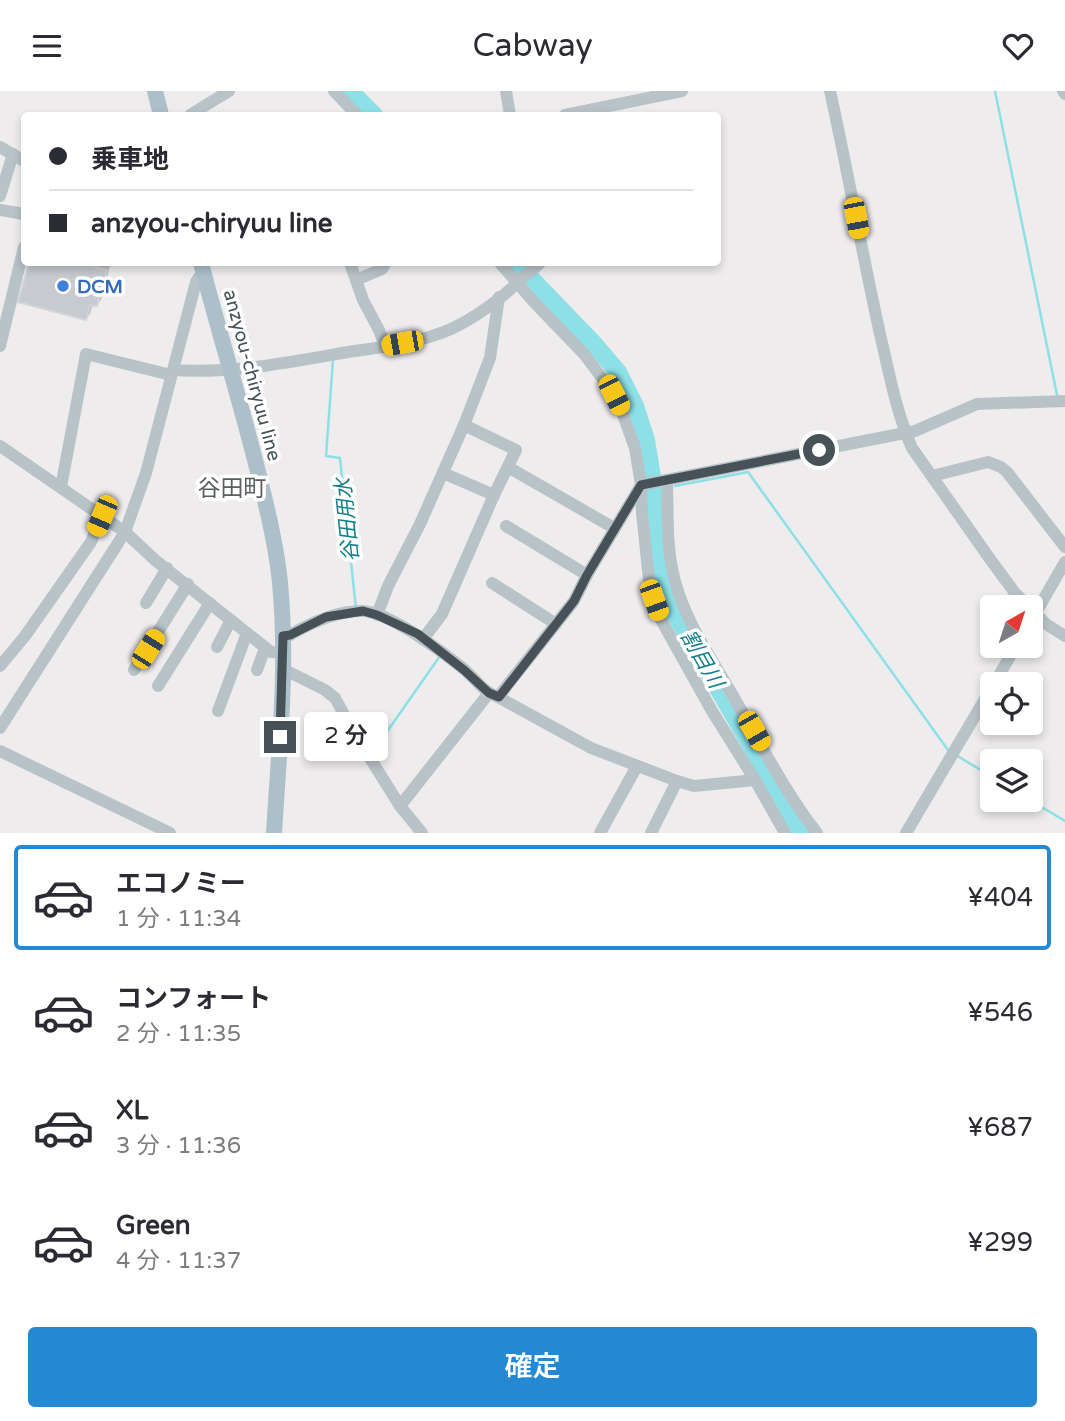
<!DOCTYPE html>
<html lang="ja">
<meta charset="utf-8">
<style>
body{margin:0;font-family:"Varela Round","Noto Sans JP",sans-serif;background:#f2f2f3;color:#2b2b33;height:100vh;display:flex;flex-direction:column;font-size:26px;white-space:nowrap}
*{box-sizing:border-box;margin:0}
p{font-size:23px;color:#7c7c81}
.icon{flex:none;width:38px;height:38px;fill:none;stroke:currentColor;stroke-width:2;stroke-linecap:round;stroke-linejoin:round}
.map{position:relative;height:742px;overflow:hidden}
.details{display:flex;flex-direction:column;background:#fff;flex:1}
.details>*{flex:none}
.banner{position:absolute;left:21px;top:21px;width:700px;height:154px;border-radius:7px;box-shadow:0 4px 10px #0003;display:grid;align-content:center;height:154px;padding:0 28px;background:#fff}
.needle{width:46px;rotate:39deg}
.tools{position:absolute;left:980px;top:504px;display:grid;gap:14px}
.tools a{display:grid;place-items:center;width:63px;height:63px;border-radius:7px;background:#fff;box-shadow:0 4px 10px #0003;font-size:35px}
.end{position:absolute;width:32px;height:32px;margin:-16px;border:9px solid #465258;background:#fff;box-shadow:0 0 0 4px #fff}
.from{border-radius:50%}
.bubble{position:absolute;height:49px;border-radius:7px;background:#fff;box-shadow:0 4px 10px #0003;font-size:23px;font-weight:600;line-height:49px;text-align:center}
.car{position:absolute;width:21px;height:42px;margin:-21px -10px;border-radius:9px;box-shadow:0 0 5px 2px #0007;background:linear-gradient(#f5c518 24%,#345 0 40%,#f5c518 0 76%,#345 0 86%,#f5c518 0)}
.banner b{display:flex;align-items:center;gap:24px;height:66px;font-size:26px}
.banner b+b{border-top:2px solid #e1e1e2}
.banner i{width:18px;height:18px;background:#2b2b33}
ul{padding:12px 0 0;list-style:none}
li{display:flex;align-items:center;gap:21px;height:105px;margin:0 14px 10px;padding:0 14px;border:4px solid transparent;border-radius:7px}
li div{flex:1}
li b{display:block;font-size:26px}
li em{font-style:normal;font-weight:600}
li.selected{border-color:#2489d2}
li>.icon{width:63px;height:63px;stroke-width:1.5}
.action{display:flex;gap:14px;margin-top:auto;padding:14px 28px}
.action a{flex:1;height:80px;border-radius:7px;background:#2489d2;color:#fff;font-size:28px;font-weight:600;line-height:80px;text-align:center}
header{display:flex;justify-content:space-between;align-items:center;height:91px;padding:0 28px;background:#fff;font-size:32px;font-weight:600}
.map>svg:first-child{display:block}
.shadow{fill:#0003}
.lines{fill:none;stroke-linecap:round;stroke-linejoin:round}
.stream{stroke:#8ce0e6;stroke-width:2.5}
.river{stroke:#8ce0e6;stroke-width:18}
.building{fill:#c7cacf;stroke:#d1d4d8;stroke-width:2}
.minor{stroke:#b8c3c8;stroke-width:12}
.major{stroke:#adc0ca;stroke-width:16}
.route{stroke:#465258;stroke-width:9}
.shop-dot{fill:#3f7fe0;stroke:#fff;stroke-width:2.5}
.labels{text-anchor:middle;stroke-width:7;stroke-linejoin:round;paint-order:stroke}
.shop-label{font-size:19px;font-weight:bold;fill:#366cbe;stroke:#fff;text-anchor:start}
.street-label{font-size:19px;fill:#465258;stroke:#fff}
.water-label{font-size:21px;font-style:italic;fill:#148088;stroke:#fff}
.quarter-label{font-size:23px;fill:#5a5e61;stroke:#fff}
</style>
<header><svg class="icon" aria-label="menu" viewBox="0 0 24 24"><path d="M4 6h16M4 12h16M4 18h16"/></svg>Cabway<svg class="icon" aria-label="heart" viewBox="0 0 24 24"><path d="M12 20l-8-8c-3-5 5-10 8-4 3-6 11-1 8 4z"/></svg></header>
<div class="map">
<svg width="1065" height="742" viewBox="0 0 1065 742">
<rect width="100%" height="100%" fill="#efeced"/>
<polygon class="shadow" points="31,172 99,172 110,175 101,209 97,213 93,212 90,223 86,227 21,210"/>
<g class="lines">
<g class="stream">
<polyline points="995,0 1057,304"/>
<polyline points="333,269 326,365 340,367 356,518"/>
<polyline points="675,395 748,381 948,659 951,660"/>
<polyline points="654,399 658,398"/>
<polyline points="372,662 440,565"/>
<polyline points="956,664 992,686"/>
<polyline points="1030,709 1065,730"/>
</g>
<g class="river">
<polyline points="350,0 374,24"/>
<polyline points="516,172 594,253 618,281 635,315 646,349 654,399 662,481 675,523 799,737 803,742"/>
</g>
</g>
<polygon class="building" points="29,172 96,172 95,176 107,179 97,215 90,214 86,229 18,211"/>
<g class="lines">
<g class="minor">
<polyline points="334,0 357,24"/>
<polyline points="506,0 510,24"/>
<path d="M830,0C848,81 862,162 880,243C889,281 896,321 912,357L990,468L1015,502L1029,516"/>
<polyline points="1063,0 1065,3"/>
<polyline points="190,24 229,0"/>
<polyline points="565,24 682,0"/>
<polyline points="0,56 24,70"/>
<polyline points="0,105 13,63"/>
<polyline points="0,119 24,123"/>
<polyline points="350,172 363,209 379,239 385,255"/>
<polyline points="500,172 534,211 584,263 605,291 621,318 635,357 641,394 642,422 649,489 660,527 712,620 755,689 785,742"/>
<polyline points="356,189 382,178 384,175 383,172"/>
<polyline points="0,255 24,156"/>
<path d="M173,279C231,283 291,271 348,261C383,256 419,252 451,238C473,228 504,206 520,189C526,183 534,178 540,172"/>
<polyline points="0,355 125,441 155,469 271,561 283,562"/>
<polyline points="508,376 614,437"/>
<polyline points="443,382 494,404"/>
<polyline points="932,385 988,371 1001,376 1007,381 1065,456"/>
<path d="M667,389C668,423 666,457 675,490C686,532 712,568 733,605C760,651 784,700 817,742"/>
<polyline points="641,394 915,340 977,313 1065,310"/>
<polyline points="61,396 86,263 171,284"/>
<polyline points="506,435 587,484"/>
<polyline points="492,492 556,533"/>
<polyline points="146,512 167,477"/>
<polyline points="1031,518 1046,533 1065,545"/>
<polyline points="377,524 388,495 420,433 464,334 490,267 499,206"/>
<polyline points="1031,530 1065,471"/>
<path d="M283,545L290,544C312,531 336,520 362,520C388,520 444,562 465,579C476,589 484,601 498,606L591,657L677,690L694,695L755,689"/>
<polyline points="423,548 442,523 494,404 516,359 464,334"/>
<polyline points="217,556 231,529"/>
<polyline points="0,575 25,545 91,451 102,425"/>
<polyline points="283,578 325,599 335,607 353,640 400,715 422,742"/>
<polyline points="134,579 188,493"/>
<polyline points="257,579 265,557"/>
<polyline points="994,593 1016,555"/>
<polyline points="158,595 210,512"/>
<polyline points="498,606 574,510 587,484 641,394"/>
<polyline points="218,620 247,542"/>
<polyline points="0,637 125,441 146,382 196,191 203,180"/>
<polyline points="0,660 170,742"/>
<polyline points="400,715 489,602"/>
<polyline points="600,742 637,675"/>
<polyline points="651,742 677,690"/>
<polyline points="906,742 992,596"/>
</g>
<g class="major">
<polyline points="155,0 161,24"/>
<path d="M201,172C220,246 243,318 261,393C269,425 277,459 280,492C288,575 279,659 274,742"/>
</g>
</g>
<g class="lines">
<polyline class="route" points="280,646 283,545 290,544 326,526 363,520 377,524 418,543 464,579 489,602 499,606 574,510 587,484 641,394 819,359"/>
</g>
<circle class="shop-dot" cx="63" cy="195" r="7"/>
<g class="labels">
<g class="shop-label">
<text x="77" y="202">DCM</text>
</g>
<g class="street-label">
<text transform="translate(253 284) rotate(75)" y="7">anzyou-chiryuu line</text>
</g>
<g class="water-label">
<text transform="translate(347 429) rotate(-96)" y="7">谷田用水</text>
<text transform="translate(702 568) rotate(60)" y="7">割目川</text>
</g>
<g class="quarter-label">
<text x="232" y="405">谷田町</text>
</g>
</g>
</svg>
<div class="tools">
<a><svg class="needle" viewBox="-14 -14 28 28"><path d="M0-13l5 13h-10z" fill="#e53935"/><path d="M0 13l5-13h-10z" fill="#7c7c81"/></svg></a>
<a><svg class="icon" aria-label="locate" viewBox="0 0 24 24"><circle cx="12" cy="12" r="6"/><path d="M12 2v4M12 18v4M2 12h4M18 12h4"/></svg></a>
<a><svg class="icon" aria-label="layers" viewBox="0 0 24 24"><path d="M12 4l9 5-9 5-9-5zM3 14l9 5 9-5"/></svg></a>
</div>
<i class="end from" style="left:819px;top:359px"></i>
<i class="end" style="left:280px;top:646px"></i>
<div class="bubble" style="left:304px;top:621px;width:84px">2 分</div>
<i class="car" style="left:856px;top:127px;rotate:169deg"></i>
<i class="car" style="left:402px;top:252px;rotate:260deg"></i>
<i class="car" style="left:614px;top:304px;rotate:153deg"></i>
<i class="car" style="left:102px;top:425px;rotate:203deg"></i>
<i class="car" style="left:654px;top:509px;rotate:160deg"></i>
<i class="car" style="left:148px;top:558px;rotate:32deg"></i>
<i class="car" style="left:754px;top:640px;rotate:150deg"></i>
<div class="banner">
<b><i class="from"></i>乗車地</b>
<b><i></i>anzyou-chiryuu line</b>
</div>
</div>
<section class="details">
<ul>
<li class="selected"><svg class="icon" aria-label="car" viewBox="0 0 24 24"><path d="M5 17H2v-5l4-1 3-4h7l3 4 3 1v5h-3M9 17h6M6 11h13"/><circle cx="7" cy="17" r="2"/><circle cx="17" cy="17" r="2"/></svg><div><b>エコノミー</b><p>1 分 · 11:34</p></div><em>¥404</em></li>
<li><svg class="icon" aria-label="car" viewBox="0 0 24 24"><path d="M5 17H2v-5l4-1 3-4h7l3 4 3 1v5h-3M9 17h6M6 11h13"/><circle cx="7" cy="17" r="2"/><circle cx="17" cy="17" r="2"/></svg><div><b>コンフォート</b><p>2 分 · 11:35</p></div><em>¥546</em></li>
<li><svg class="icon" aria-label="car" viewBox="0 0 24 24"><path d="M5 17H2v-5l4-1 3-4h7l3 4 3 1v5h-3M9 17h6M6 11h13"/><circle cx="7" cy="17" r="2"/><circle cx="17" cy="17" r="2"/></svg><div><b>XL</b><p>3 分 · 11:36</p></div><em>¥687</em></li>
<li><svg class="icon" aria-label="car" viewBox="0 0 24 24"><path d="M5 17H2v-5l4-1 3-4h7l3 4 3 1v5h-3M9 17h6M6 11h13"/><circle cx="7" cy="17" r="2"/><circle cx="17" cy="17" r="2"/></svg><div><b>Green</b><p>4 分 · 11:37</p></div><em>¥299</em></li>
</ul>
<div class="action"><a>確定</a></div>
</section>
